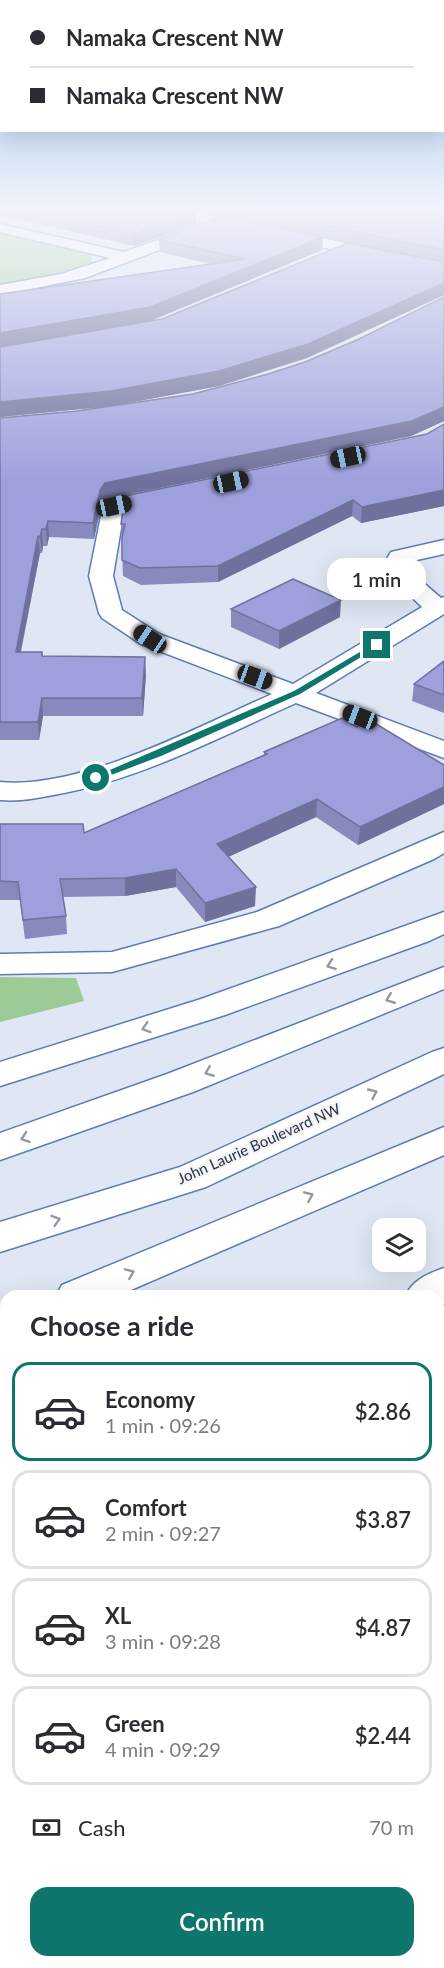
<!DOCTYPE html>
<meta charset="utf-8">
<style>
body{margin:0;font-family:Lato,sans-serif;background:#f2f2f3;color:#2b2b33;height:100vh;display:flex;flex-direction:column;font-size:22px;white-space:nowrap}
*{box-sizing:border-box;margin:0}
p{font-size:20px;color:#7c7c81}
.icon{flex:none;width:33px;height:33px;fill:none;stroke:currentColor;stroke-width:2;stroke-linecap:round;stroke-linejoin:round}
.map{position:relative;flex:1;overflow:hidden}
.details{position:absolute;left:0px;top:1290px;width:444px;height:678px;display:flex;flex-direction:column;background:#fff;border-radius:18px 18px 0 0;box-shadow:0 6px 24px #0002}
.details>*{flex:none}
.guide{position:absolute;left:0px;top:0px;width:444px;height:132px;box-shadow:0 6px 24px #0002;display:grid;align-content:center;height:132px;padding:0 30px;background:#fff}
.controls{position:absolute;left:372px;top:1218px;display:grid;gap:12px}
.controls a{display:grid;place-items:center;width:54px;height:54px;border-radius:12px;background:#fff;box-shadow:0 6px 24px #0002;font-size:30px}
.end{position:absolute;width:27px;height:27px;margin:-14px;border:8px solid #0f766e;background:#fff;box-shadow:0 0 0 3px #fff}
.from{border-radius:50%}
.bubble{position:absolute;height:42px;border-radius:18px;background:#fff;box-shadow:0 6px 24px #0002;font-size:20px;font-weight:600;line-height:42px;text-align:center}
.car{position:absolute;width:18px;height:36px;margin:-18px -9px;border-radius:8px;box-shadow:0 0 4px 2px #0007;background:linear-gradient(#222 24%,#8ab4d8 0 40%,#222 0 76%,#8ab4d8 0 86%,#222 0)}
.guide b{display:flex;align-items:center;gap:21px;height:57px;font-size:22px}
.guide b+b{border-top:2px solid #e1e1e2}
.guide i{width:15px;height:15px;background:#2b2b33}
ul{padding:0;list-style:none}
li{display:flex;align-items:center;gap:18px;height:99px;margin:0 12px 9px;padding:0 18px;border:3px solid #e1e1e2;border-radius:18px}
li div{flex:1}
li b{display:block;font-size:22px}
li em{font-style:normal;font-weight:600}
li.active{border-color:#0f766e}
li>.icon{width:54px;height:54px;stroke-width:1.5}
h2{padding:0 30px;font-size:27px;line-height:72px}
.pay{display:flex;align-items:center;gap:15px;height:66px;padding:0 30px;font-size:22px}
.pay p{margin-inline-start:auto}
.action{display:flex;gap:12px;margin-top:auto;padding:12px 30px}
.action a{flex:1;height:69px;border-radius:18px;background:#0f766e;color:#fff;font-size:24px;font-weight:600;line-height:69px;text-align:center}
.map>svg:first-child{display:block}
.green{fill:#9dcb97}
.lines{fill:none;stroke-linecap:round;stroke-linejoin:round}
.minor-casing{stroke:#5c7cb5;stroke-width:3}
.major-casing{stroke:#5c7cb5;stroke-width:3}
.minor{fill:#fff;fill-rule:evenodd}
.major{fill:#fff;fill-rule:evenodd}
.wall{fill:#888abe}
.shaded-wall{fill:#6f709b}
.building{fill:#9ea0dd;stroke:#6f709b;stroke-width:1.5}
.oneway{stroke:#9298a5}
.route{fill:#0f766e}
.labels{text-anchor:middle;stroke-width:4.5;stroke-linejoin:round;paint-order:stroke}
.street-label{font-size:15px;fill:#24324b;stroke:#f3f3f3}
</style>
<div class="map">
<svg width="444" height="1968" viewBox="0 0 444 1968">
<rect width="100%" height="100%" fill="#dfe7f4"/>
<g class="green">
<path d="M0,232L92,255V263C65,278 30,280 0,285Z"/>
<polygon points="0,977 76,978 84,1001 0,1022"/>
</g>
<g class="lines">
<g class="minor-casing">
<g id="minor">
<polygon points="153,209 179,209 444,263 444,273 160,213"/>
<polygon points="0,224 124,252 197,226 202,225 209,229 207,232 85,278 0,295 0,285 61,274 110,258 0,232"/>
<path d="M168,489L176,490L179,495L176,500L124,510L113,576L122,610L159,634L293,684L422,607L381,568L391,552L444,540V554L408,562L405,567L441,598L444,597V614L316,693L444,741V758L296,703C220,737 145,777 64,793C42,797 22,802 0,800V782C80,790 198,727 272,694L141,644L102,618L99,613L89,576L103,506L106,501Z"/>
<polygon points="444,832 444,853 434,859 279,926 123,969 112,972 0,974 0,954 112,952 257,912"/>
<path d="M444,1268V1304L438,1308V1296H405C413,1280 427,1274 444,1268Z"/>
<polygon points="6,1433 6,1472 0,1474 0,1435"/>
<polygon points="438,1438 444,1440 444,1482 438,1480"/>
<polygon points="0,1604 6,1607 6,1661 0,1659"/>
<polygon points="165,1962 223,1962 225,1968 167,1968"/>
</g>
</g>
<g class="major-casing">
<g id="major">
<polygon points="444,912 444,934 429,941 225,1015 0,1086 0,1062 201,999"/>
<polygon points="444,967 444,989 193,1092 0,1160 0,1133 167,1074"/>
<polygon points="444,1048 444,1074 206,1187 0,1252 0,1222 180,1167 432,1052"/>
<polygon points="444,1127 444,1155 117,1296 56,1296 62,1285"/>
<polygon points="6,1307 6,1340 0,1342 0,1308"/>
</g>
</g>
<use href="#minor" class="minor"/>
<use href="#major" class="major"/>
</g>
<g class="wall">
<polygon points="0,209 183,209 196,211 196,224 134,246 17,219 0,214"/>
<polygon points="188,209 444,209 444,295 307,358 219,386 112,406 0,417 0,347 162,319 399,253"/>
<polygon points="323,237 322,250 150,321 211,264 160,252 159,240"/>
<polygon points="444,297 444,421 411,436 106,499 101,506 94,539 49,537 47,546 43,546 42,553 40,553 21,652 42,652 43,656 146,675 143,716 43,716 39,740 0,740 0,418 77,411 193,394 268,374 305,362 359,339"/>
<polygon points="444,424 444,506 361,523 352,516 218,582 141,585 123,576 121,524 427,434"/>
<polygon points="231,609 340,617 279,649 231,627"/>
<polygon points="444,661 444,713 412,701 414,684"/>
<polygon points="357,727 444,765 444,804 358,845 316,817 228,857 255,906 205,922 176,887 125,896 63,897 66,916 67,934 25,939 20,900 0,900 0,824 84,833 264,755 264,752"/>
</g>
<g class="shaded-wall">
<polygon points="196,211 196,224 134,246 133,234"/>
<polygon points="323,237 322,250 150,321 0,347 0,333"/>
<polygon points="444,283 444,295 307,358 219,386 112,406 0,417 0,402"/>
<polygon points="444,407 444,421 411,436 106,499 101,506 94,539 93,523 100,490 105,483"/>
<polygon points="444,490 444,506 361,523 362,507"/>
<polygon points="353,500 352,516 218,582 218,566"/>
<polygon points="48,521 49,537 47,546 46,529"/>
<polygon points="42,529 43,546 42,553 40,537"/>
<polygon points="38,536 40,553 17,669 16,652"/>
<polygon points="341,600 340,617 279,649 279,631"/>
<polygon points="145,657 146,675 143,716 142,698"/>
<polygon points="42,698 43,716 39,740 38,722"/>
<polygon points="444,787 444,804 358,845 360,827"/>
<polygon points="317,799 316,817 217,862 217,844"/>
<polygon points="176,869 176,887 125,896 125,878"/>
<polygon points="256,887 255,906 205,922 205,903"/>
<polygon points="444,1772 444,1788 438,1792 438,1776"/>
</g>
<g class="building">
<polygon points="24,209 183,209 196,211 133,234"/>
<polygon points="246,209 444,209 444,250"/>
<polygon points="222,216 323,237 150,307 0,333 0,294 246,259 159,240"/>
<polygon points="348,243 444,262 444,283 308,344 219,371 111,391 0,402 0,347 162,319"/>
<polygon points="444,297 444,407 412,421 105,483 100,490 93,523 48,521 46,529 42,529 40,537 38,536 16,652 42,652 42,656 145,657 142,698 42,698 38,722 0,722 0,418 77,411 193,394 268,374 305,362 359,339"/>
<polygon points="444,424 444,490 362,507 353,500 218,566 140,568 122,560 122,538 125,524 121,524 125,496 427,434"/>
<polygon points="293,579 341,600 279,631 231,609"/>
<polygon points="444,661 444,695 414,684"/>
<polygon points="342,718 357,727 368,719 444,765 444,787 360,827 317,799 217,844 256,887 205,903 176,869 125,878 60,879 66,916 23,920 18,882 0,881 0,824 83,824 84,833 267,754 264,752"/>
<polygon points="438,1655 444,1662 444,1772 438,1776"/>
</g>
<defs><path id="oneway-chevron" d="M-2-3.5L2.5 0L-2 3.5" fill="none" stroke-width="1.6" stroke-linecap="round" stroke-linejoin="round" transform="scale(1.5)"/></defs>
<g class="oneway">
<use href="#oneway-chevron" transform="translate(331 965) rotate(160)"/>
<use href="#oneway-chevron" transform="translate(390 999) rotate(158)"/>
<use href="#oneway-chevron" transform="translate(146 1028) rotate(163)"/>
<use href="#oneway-chevron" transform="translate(209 1072) rotate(158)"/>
<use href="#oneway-chevron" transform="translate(373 1093) rotate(-25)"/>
<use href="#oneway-chevron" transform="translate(25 1138) rotate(161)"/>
<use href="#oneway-chevron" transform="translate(309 1196) rotate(-23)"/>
<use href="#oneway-chevron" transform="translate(56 1220) rotate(-17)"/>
<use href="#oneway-chevron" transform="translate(130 1273) rotate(-23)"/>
</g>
<linearGradient id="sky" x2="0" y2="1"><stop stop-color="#91bcee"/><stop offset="0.43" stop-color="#f1f4fa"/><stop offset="1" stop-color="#f1f4fa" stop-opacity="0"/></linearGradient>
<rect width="444" height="484" fill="url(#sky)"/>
<polygon class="route" points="375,643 381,645 300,694 161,756 98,780 91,778 294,691"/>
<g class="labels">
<g class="street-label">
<text transform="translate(259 1144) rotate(-24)" y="5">John Laurie Boulevard NW</text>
</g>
</g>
</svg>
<div class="controls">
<a><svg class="icon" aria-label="layers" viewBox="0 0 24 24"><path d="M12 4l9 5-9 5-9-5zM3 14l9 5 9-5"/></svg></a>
</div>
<i class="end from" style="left:96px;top:778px"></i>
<i class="end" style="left:377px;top:645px"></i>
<div class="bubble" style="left:327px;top:558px;width:99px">1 min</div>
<i class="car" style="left:348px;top:457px;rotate:258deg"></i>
<i class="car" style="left:231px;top:482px;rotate:78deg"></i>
<i class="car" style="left:114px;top:506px;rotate:78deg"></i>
<i class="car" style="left:150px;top:639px;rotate:304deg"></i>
<i class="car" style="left:255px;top:677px;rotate:110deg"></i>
<i class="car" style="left:360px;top:717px;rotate:291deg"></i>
<div class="guide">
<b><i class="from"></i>Namaka Crescent NW</b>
<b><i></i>Namaka Crescent NW</b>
</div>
<section class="details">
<h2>Choose a ride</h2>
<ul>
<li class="active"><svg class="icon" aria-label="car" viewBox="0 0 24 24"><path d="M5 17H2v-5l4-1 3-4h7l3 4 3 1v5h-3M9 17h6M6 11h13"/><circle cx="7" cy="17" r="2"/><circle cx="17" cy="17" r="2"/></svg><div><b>Economy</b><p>1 min · 09:26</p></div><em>$2.86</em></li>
<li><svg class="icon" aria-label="car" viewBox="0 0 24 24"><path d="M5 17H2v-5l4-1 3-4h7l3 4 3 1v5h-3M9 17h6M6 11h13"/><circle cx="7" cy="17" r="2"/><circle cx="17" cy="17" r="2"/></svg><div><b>Comfort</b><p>2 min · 09:27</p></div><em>$3.87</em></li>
<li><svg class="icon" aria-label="car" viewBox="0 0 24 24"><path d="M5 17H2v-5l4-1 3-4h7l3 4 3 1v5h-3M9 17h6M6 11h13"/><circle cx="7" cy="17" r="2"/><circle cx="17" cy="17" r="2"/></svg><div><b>XL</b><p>3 min · 09:28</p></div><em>$4.87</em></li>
<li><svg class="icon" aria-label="car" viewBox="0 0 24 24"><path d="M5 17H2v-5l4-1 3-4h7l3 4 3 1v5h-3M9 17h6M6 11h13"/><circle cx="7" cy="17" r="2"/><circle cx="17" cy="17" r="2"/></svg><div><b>Green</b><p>4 min · 09:29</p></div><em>$2.44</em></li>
</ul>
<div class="pay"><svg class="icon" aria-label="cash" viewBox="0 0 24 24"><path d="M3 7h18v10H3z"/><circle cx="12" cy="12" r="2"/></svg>Cash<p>70 m</p></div>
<div class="action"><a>Confirm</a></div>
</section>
</div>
